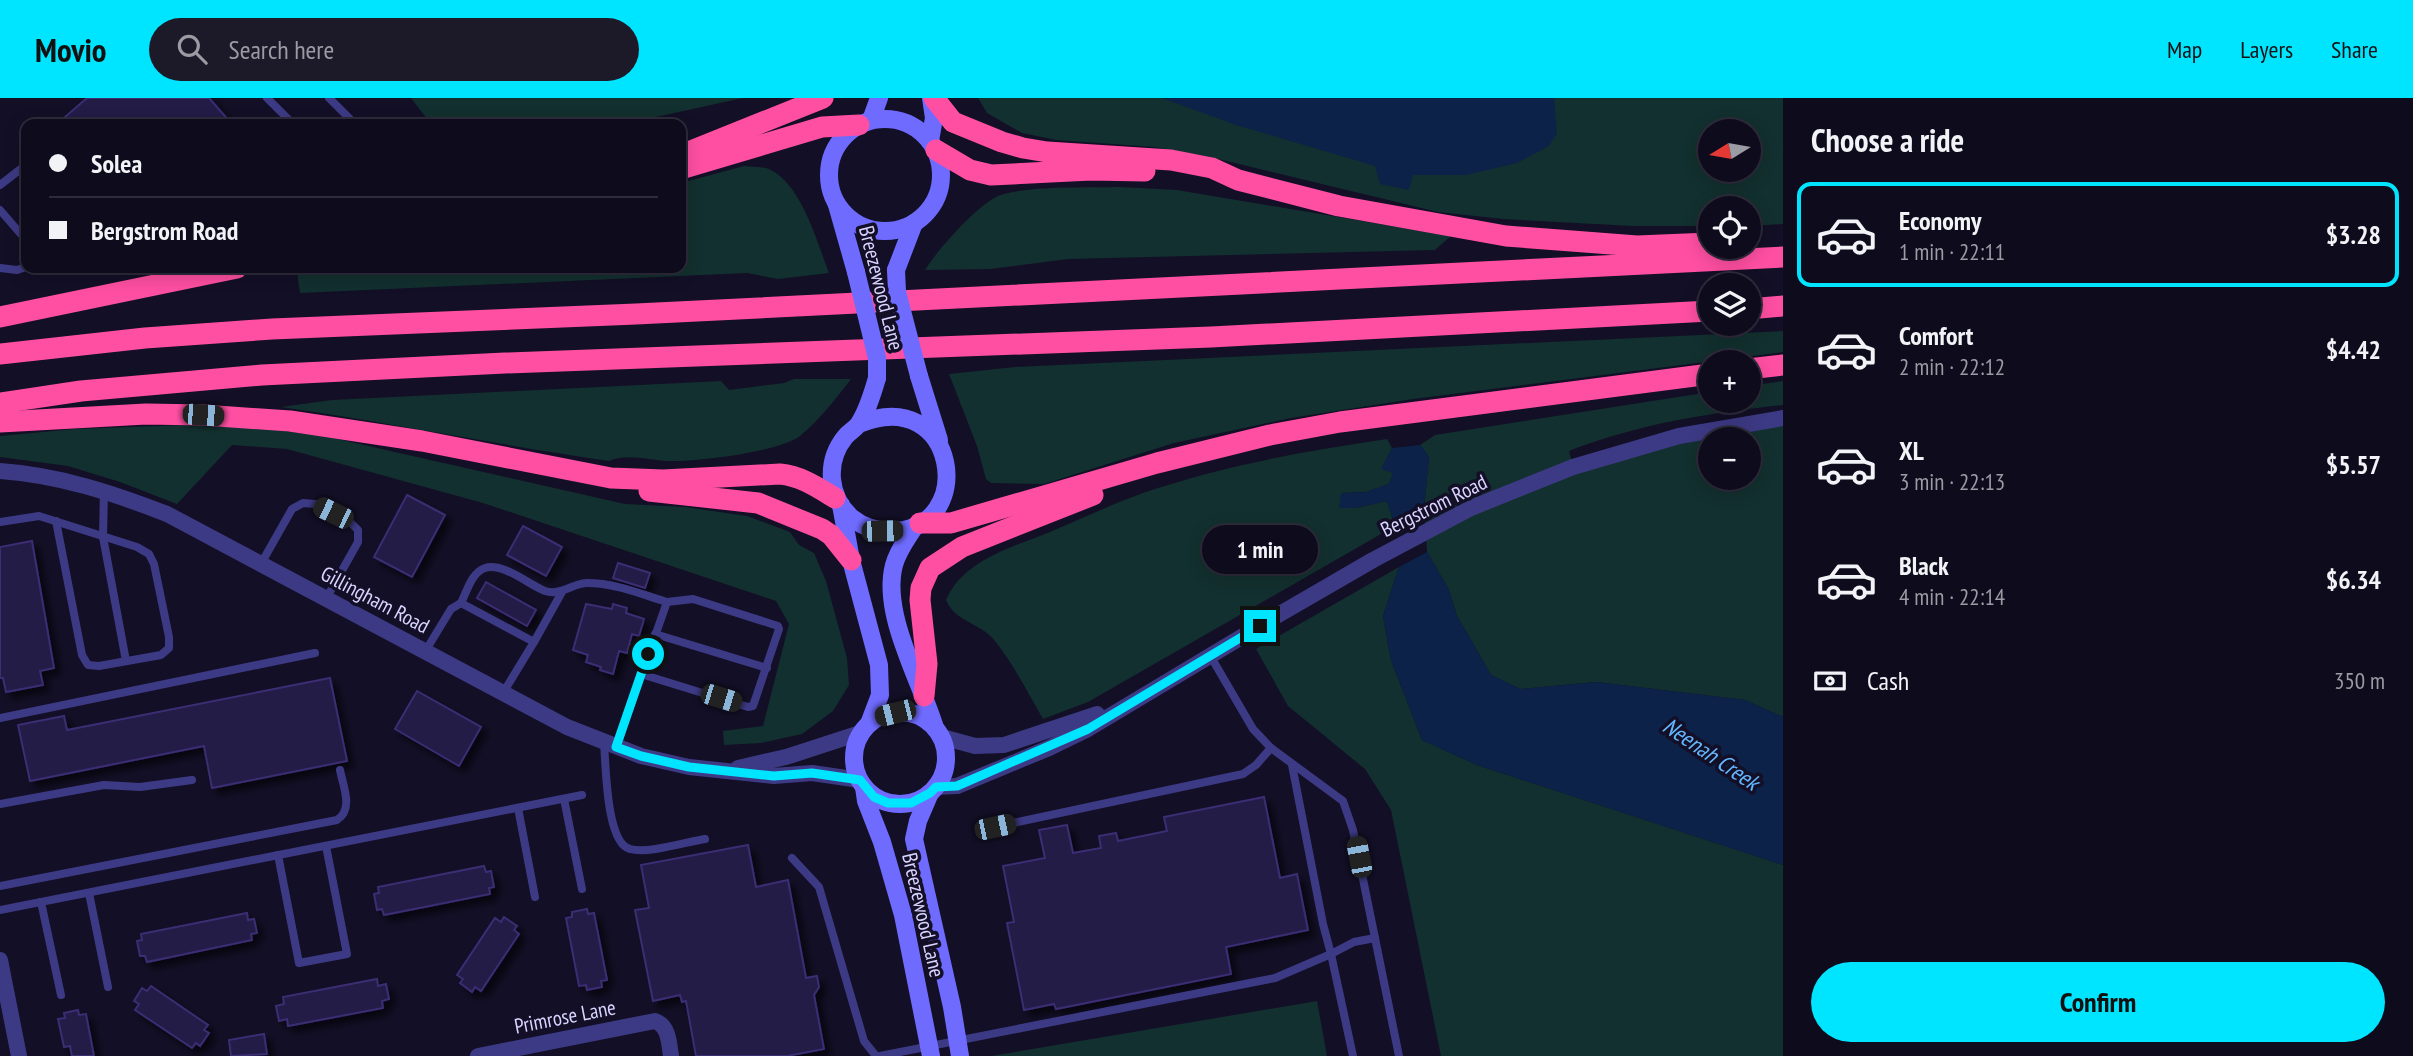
<!DOCTYPE html>
<meta charset="utf-8">
<style>
body{margin:0;font-family:"PT Sans Narrow",sans-serif;background:#1c1929;color:#f1f3f6;height:100vh;display:flex;flex-direction:column;font-size:26px;white-space:nowrap}
*{box-sizing:border-box;margin:0}
p{font-size:23px;color:#9b9ba3}
.icon{flex:none;width:38px;height:38px;fill:none;stroke:currentColor;stroke-width:2;stroke-linecap:round;stroke-linejoin:round}
.map{position:relative;flex:1;overflow:hidden}
.sheet{display:flex;flex-direction:column;background:#0e0b1c;width:630px}
.sheet>*{flex:none}
.top-card{position:absolute;left:21px;top:21px;width:665px;height:154px;border-radius:14px;box-shadow:0 4px 18px #0003,0 0 0 2px #2e2b3b;display:grid;align-content:center;height:154px;padding:0 28px;background:#0e0b1c}
.needle{width:46px;rotate:259deg}
.fabs{position:absolute;left:1698px;top:21px;display:grid;gap:14px}
.fabs a{display:grid;place-items:center;width:63px;height:63px;border-radius:50%;background:#0e0b1c;box-shadow:0 4px 18px #0003,0 0 0 2px #2e2b3b;font-size:35px}
.end{position:absolute;width:32px;height:32px;margin:-16px;border:9px solid #00e5ff;background:#111;box-shadow:0 0 0 4px #111}
.from{border-radius:50%}
.bubble{position:absolute;height:49px;border-radius:24px;background:#0e0b1c;box-shadow:0 4px 18px #0003,0 0 0 2px #2e2b3b;font-size:23px;font-weight:700;line-height:49px;text-align:center}
.car{position:absolute;width:21px;height:42px;margin:-21px -10px;border-radius:9px;box-shadow:0 0 5px 2px #0007;background:linear-gradient(#222 24%,#8ab4d8 0 40%,#222 0 76%,#8ab4d8 0 86%,#222 0)}
.top-card b{display:flex;align-items:center;gap:24px;height:66px;font-size:26px}
.top-card b+b{border-top:2px solid #2e2b3b}
.top-card i{width:18px;height:18px;background:#f1f3f6}
ul{padding:0;list-style:none}
li{display:flex;align-items:center;gap:21px;height:105px;margin:0 14px 10px;padding:0 14px;border:4px solid transparent;border-radius:14px}
li div{flex:1}
li b{display:block;font-size:26px}
li em{font-style:normal;font-weight:700}
li.selected{border-color:#00e5ff}
li>.icon{width:63px;height:63px;stroke-width:1.5}
h2{padding:0 28px;font-size:32px;line-height:84px}
.pay{display:flex;align-items:center;gap:18px;height:77px;padding:0 28px;font-size:26px}
.pay p{margin-inline-start:auto}
.button{display:flex;gap:14px;margin-top:auto;padding:14px 28px}
.button a{flex:1;height:80px;border-radius:42px;background:#00e5ff;color:#111;font-size:28px;font-weight:700;line-height:80px;text-align:center}
header{display:flex;align-items:center;gap:42px;box-sizing:border-box;height:98px;padding:0 35px;background:#00e5ff;color:#111}
header strong{font-size:33px}
nav{display:flex;gap:38px;margin-inline-start:auto;font-size:24px}
.search{width:490px;height:63px;background:#1c1929;display:flex;align-items:center;gap:18px;box-sizing:border-box;padding:0 24px;border-radius:38px;color:#9b9ba3;font-size:26px}
main{display:flex;flex:1;min-height:0}
.map>svg:first-child{display:block}
.green{fill:#12302f;fill-rule:evenodd}
.water{fill:#0c2248}
.building{fill:#241b47;stroke:#3b2d73;stroke-width:2;filter:url(#shadow)}
.lines{fill:none;stroke-linecap:round;stroke-linejoin:round}
.lane{stroke:#3d3a85;stroke-width:8}
.street{stroke:#3d3a85;stroke-width:16}
.secondary{stroke:#6f6bff;stroke-width:18}
.highway{stroke:#ff4fa3;stroke-width:21}
.secondary-bridge{stroke:#6f6bff;stroke-width:18}
.route{stroke:#00e5ff;stroke-width:9}
.labels{text-anchor:middle;stroke-width:7;stroke-linejoin:round;paint-order:stroke}
.street-label{font-size:21px;fill:#d9d4ff;stroke:#130f26}
.water-label{font-size:23px;font-style:italic;fill:#62b6ff;stroke:#130f26}
</style>
<header>
<strong>Movio</strong>
<div class="search"><svg class="icon" aria-label="search" viewBox="0 0 24 24"><circle cx="10" cy="10" r="6"/><path d="M15 15l6 6"/></svg>Search here</div>
<nav><a>Map</a><a>Layers</a><a>Share</a></nav>
</header>
<main>
<div class="map">
<svg width="1783" height="958" viewBox="0 0 1783 958">
<defs>
<filter id="shadow"><feDropShadow dx="6" dy="6" stdDeviation="3.5" flood-color="#0009"/></filter>
</defs>
<rect width="100%" height="100%" fill="#130f26"/>
<g class="green">
<polygon points="411,0 743,0 656,19 645,26 431,26"/>
<path d="M978,0H1783V126L1748,128V110H1710V128H1633L1503,121L1438,114L1206,58L1154,49L1056,42L1022,35L987,15ZM1710,33H1748V72H1710Z"/>
<path d="M744,68C752,69 763,68 771,72C802,88 817,144 829,175L778,181L747,175L300,195L297,174L316,170H681V85Z"/>
<path d="M1120,89L1177,92L1451,138L1435,152L1068,161L990,171L925,172C938,151 975,110 996,99C1021,87 1090,90 1120,89Z"/>
<polygon points="1783,233 1783,254 1413,301 1291,320 1174,345 1044,386 991,385 986,381 977,348 949,276 1015,269"/>
<path d="M794,281H851C836,301 819,322 800,338C779,354 695,364 668,363C649,362 626,355 609,363C499,347 391,325 281,309L332,302L721,283L729,292L784,285Z"/>
<path d="M1783,283V307C1710,315 1638,326 1569,353L1573,368L1783,320V619L1745,602L1596,584L1520,591L1491,577L1457,518L1448,490L1427,454L1424,411L1429,359L1420,347L1435,337L1710,294V303H1748V288ZM1710,341H1748V380H1710Z"/>
<polygon points="186,327 272,331 333,340 625,406 685,409 747,418 790,434 799,447 814,455 826,483 847,560 849,587 833,613 802,636 761,645 724,647 723,633 763,628 789,526 776,503 483,405 287,351 232,347 177,406 120,384 68,368 0,359 0,338 75,331"/>
<path d="M1387,341L1392,350L1382,370L1393,375L1389,386L1366,394L1341,395L1355,410L1387,403L1395,428L1088,604L1043,621C1028,595 1014,567 995,543C981,525 955,524 946,502C963,462 1013,449 1050,434C1081,421 1112,406 1143,395C1222,368 1305,353 1387,341Z"/>
<polygon points="1399,469 1383,518 1391,562 1422,642 1477,667 1783,767 1783,958 1441,958 1391,712 1365,671 1288,608 1256,551"/>
<polygon points="1317,903 1327,958 991,958"/>
</g>
<g class="water">
<polygon points="1162,0 1554,0 1557,35 1549,48 1517,65 1466,77 1413,77 1409,92 1380,86 1375,68 1236,27"/>
<polygon points="1420,347 1429,359 1424,411 1395,428 1387,403 1355,410 1339,410 1341,395 1366,394 1389,386 1393,375 1381,371 1392,350"/>
<polygon points="1427,454 1448,490 1457,518 1491,577 1520,591 1596,584 1745,602 1783,619 1783,767 1477,667 1422,642 1391,562 1383,518 1399,469"/>
</g>
<g class="building">
<polygon points="87,0 209,0 232,26 57,26"/>
<polygon points="407,397 445,417 412,479 374,459"/>
<polygon points="523,428 562,449 546,478 507,457"/>
<polygon points="32,443 54,570 40,573 43,587 6,594 3,580 0,580 0,449"/>
<polygon points="618,465 650,475 645,490 613,480"/>
<polygon points="486,484 536,512 527,528 477,500"/>
<polygon points="586,506 612,511 613,506 627,510 626,515 644,521 639,538 632,536 627,555 619,553 613,576 600,572 601,569 586,564 588,557 573,552"/>
<polygon points="330,580 347,663 212,690 204,648 30,683 18,627 64,618 67,632"/>
<polygon points="417,593 481,629 459,668 395,631"/>
<polygon points="1264,699 1280,780 1297,776 1308,832 1226,849 1231,876 1056,911 1054,906 1024,912 1007,825 1014,824 1003,768 1045,760 1039,732 1067,727 1073,755 1101,750 1099,738 1116,735 1118,743 1167,733 1164,719"/>
<polygon points="748,747 756,789 788,782 806,880 817,878 819,889 814,897 824,951 787,958 696,958 686,903 682,904 680,897 653,903 635,812 649,810 641,767"/>
<polygon points="484,768 486,774 491,773 494,789 489,790 490,796 384,817 382,811 377,812 374,796 379,795 378,789"/>
<polygon points="587,811 588,816 594,815 607,882 601,883 602,889 587,892 586,887 579,888 566,820 572,819 572,814"/>
<polygon points="247,815 248,822 254,821 257,835 251,836 252,842 147,864 145,858 140,858 137,843 142,842 141,836"/>
<polygon points="504,819 517,828 514,832 519,836 481,893 475,889 472,894 460,885 463,881 457,877 495,820 501,824"/>
<polygon points="377,881 378,888 386,886 389,901 382,903 383,910 288,928 287,921 279,923 276,908 284,906 283,899"/>
<polygon points="151,888 208,927 204,932 209,935 200,948 196,945 192,950 135,912 139,906 134,903 142,890 147,893"/>
<polygon points="78,912 79,917 86,916 94,958 72,958 70,948 64,949 58,921 65,920 64,915"/>
<polygon points="264,936 267,956 231,958 229,942"/>
</g>
<g class="lines">
<g class="lane">
<polyline points="267,0 293,26"/>
<polyline points="329,0 355,26"/>
<polyline points="0,87 22,70 26,71"/>
<polyline points="0,112 26,142"/>
<polyline points="0,170 17,172 26,169"/>
<polyline points="104,392 103,439 126,563"/>
<polyline points="0,424 39,418 137,449 149,456 154,466 169,539 169,550 161,557 99,568 88,567 82,557 56,423"/>
<polyline points="262,464 292,411 303,405 315,406 350,424 358,432 358,444 326,501"/>
<path d="M461,505C467,493 472,474 485,470C503,464 529,487 545,493C561,498 573,485 587,485C615,485 641,496 667,504"/>
<polyline points="655,536 767,570"/>
<polyline points="534,544 562,494"/>
<polyline points="426,552 451,511 461,505 534,544 503,595"/>
<polyline points="1211,559 1253,631 1271,650 1343,703 1353,732 1399,958"/>
<polyline points="0,620 315,555"/>
<path d="M604,645C606,667 606,745 630,751C648,756 686,744 705,741"/>
<polyline points="616,649 667,504 693,501 778,528 779,531 753,608 748,609 641,576"/>
<polyline points="1292,667 1323,826 1331,856 1354,844 1375,840"/>
<polyline points="564,701 582,791"/>
<polyline points="0,706 104,687 140,689 192,682"/>
<polyline points="518,710 535,799"/>
<polyline points="994,729 1243,676 1256,667 1271,650"/>
<polyline points="278,757 299,865 347,856 326,748"/>
<polyline points="792,760 819,789 864,943 876,958"/>
<path d="M0,788L337,722C354,711 343,688 340,672"/>
<polyline points="89,795 108,889"/>
<polyline points="41,804 61,897"/>
<polyline points="0,812 582,697"/>
<polyline points="880,958 1275,880 1331,856 1353,958"/>
</g>
<g class="street">
<path d="M0,373C58,377 113,395 167,416L567,629L641,658L689,669L774,678L812,675L860,682"/>
<polyline points="942,639 975,648 1004,647 1097,616"/>
<polyline points="738,670 786,659 863,634"/>
<polyline points="936,689 957,688 1049,650 1088,631 1273,520 1373,462 1471,410 1573,369 1679,338 1783,320"/>
<polyline points="0,862 19,958"/>
<path d="M478,958L655,923C669,928 669,945 671,958"/>
</g>
<g class="secondary">
<circle cx="885" cy="77" r="56"/>
<polyline points="871,22 879,0"/>
<polyline points="930,43 934,20 931,0"/>
<polyline points="837,107 856,174"/>
<polyline points="896,172 914,125"/>
<polyline points="919,278 939,342"/>
<path d="M859,326C958,285 979,433 891,433C877,433 863,429 852,420C828,399 825,364 845,339C850,333 857,330 860,324C868,311 873,294 877,280"/>
<polyline points="841,407 851,462 879,567 880,597 869,626"/>
<path d="M915,428C907,441 898,452 894,467C881,516 921,583 935,630"/>
<circle cx="900" cy="660" r="46"/>
<polyline points="864,689 866,703 882,744 903,817 931,958"/>
<polyline points="930,695 918,723 914,741 952,909 960,958"/>
</g>
<g class="highway">
<polyline points="934,0 953,24 1002,44 1023,50 1047,54 1171,62 1212,70 1238,82 1339,108 1506,138 1637,148 1710,145"/>
<polyline points="936,52 970,72 991,77 1091,72 1145,73"/>
<polyline points="681,57 823,0"/>
<polyline points="681,71 822,29 859,27"/>
<polyline points="1748,211 1783,208"/>
<polyline points="0,219 237,170"/>
<polyline points="0,256 145,240 272,231 636,216 1783,159"/>
<polyline points="1748,271 1783,267"/>
<polyline points="0,305 81,293 262,277 505,265 1211,239 1710,213"/>
<path d="M0,324L146,316L203,317L290,323L422,343L611,380L663,382L780,376C801,378 817,389 835,400"/>
<polyline points="649,393 758,405 822,431 831,437 851,462"/>
<polyline points="920,425 951,425 1157,365 1270,337 1340,324 1710,276"/>
<polyline points="924,598 927,566 920,502 921,490 930,470 962,449 1093,397"/>
</g>
<g class="secondary-bridge">
<polyline points="896,172 897,194 919,278"/>
<polyline points="856,174 877,260 877,280"/>
</g>
</g>
<g class="lines">
<polyline class="route" points="648,556 616,649 641,658 689,669 774,678 812,675 860,682 874,699 888,705 911,705 930,695 936,689 957,688 1088,631 1260,528"/>
</g>
<g class="labels">
<g class="street-label">
<text transform="translate(881 190) rotate(76)" y="7">Breezewood Lane</text>
<text transform="translate(1434 408) rotate(-26)" y="7">Bergstrom Road</text>
<text transform="translate(375 502) rotate(28)" y="7">Gillingham Road</text>
<text transform="translate(923 817) rotate(77)" y="7">Breezewood Lane</text>
<text transform="translate(565 919) rotate(-11)" y="7">Primrose Lane</text>
</g>
<g class="water-label">
<text transform="translate(1711 656) rotate(34)" y="8">Neenah Creek</text>
</g>
</g>
</svg>
<div class="fabs">
<a><svg class="needle" viewBox="-14 -14 28 28"><path d="M0-13l5 13h-10z" fill="#e53935"/><path d="M0 13l5-13h-10z" fill="#9b9ba3"/></svg></a>
<a><svg class="icon" aria-label="locate" viewBox="0 0 24 24"><circle cx="12" cy="12" r="6"/><path d="M12 2v4M12 18v4M2 12h4M18 12h4"/></svg></a>
<a><svg class="icon" aria-label="layers" viewBox="0 0 24 24"><path d="M12 4l9 5-9 5-9-5zM3 14l9 5 9-5"/></svg></a>
<a>+</a>
<a>−</a>
</div>
<i class="end from" style="left:648px;top:556px"></i>
<i class="end" style="left:1260px;top:528px"></i>
<div class="bubble" style="left:1202px;top:427px;width:116px">1 min</div>
<i class="car" style="left:203px;top:317px;rotate:94deg"></i>
<i class="car" style="left:333px;top:415px;rotate:296deg"></i>
<i class="car" style="left:882px;top:433px;rotate:89deg"></i>
<i class="car" style="left:721px;top:600px;rotate:107deg"></i>
<i class="car" style="left:895px;top:615px;rotate:256deg"></i>
<i class="car" style="left:995px;top:729px;rotate:78deg"></i>
<i class="car" style="left:1359px;top:759px;rotate:349deg"></i>
<div class="top-card">
<b><i class="from"></i>Solea</b>
<b><i></i>Bergstrom Road</b>
</div>
</div>
<section class="sheet">
<h2>Choose a ride</h2>
<ul>
<li class="selected"><svg class="icon" aria-label="car" viewBox="0 0 24 24"><path d="M5 17H2v-5l4-1 3-4h7l3 4 3 1v5h-3M9 17h6M6 11h13"/><circle cx="7" cy="17" r="2"/><circle cx="17" cy="17" r="2"/></svg><div><b>Economy</b><p>1 min · 22:11</p></div><em>$3.28</em></li>
<li><svg class="icon" aria-label="car" viewBox="0 0 24 24"><path d="M5 17H2v-5l4-1 3-4h7l3 4 3 1v5h-3M9 17h6M6 11h13"/><circle cx="7" cy="17" r="2"/><circle cx="17" cy="17" r="2"/></svg><div><b>Comfort</b><p>2 min · 22:12</p></div><em>$4.42</em></li>
<li><svg class="icon" aria-label="car" viewBox="0 0 24 24"><path d="M5 17H2v-5l4-1 3-4h7l3 4 3 1v5h-3M9 17h6M6 11h13"/><circle cx="7" cy="17" r="2"/><circle cx="17" cy="17" r="2"/></svg><div><b>XL</b><p>3 min · 22:13</p></div><em>$5.57</em></li>
<li><svg class="icon" aria-label="car" viewBox="0 0 24 24"><path d="M5 17H2v-5l4-1 3-4h7l3 4 3 1v5h-3M9 17h6M6 11h13"/><circle cx="7" cy="17" r="2"/><circle cx="17" cy="17" r="2"/></svg><div><b>Black</b><p>4 min · 22:14</p></div><em>$6.34</em></li>
</ul>
<div class="pay"><svg class="icon" aria-label="cash" viewBox="0 0 24 24"><path d="M3 7h18v10H3z"/><circle cx="12" cy="12" r="2"/></svg>Cash<p>350 m</p></div>
<div class="button"><a>Confirm</a></div>
</section>
</main>
